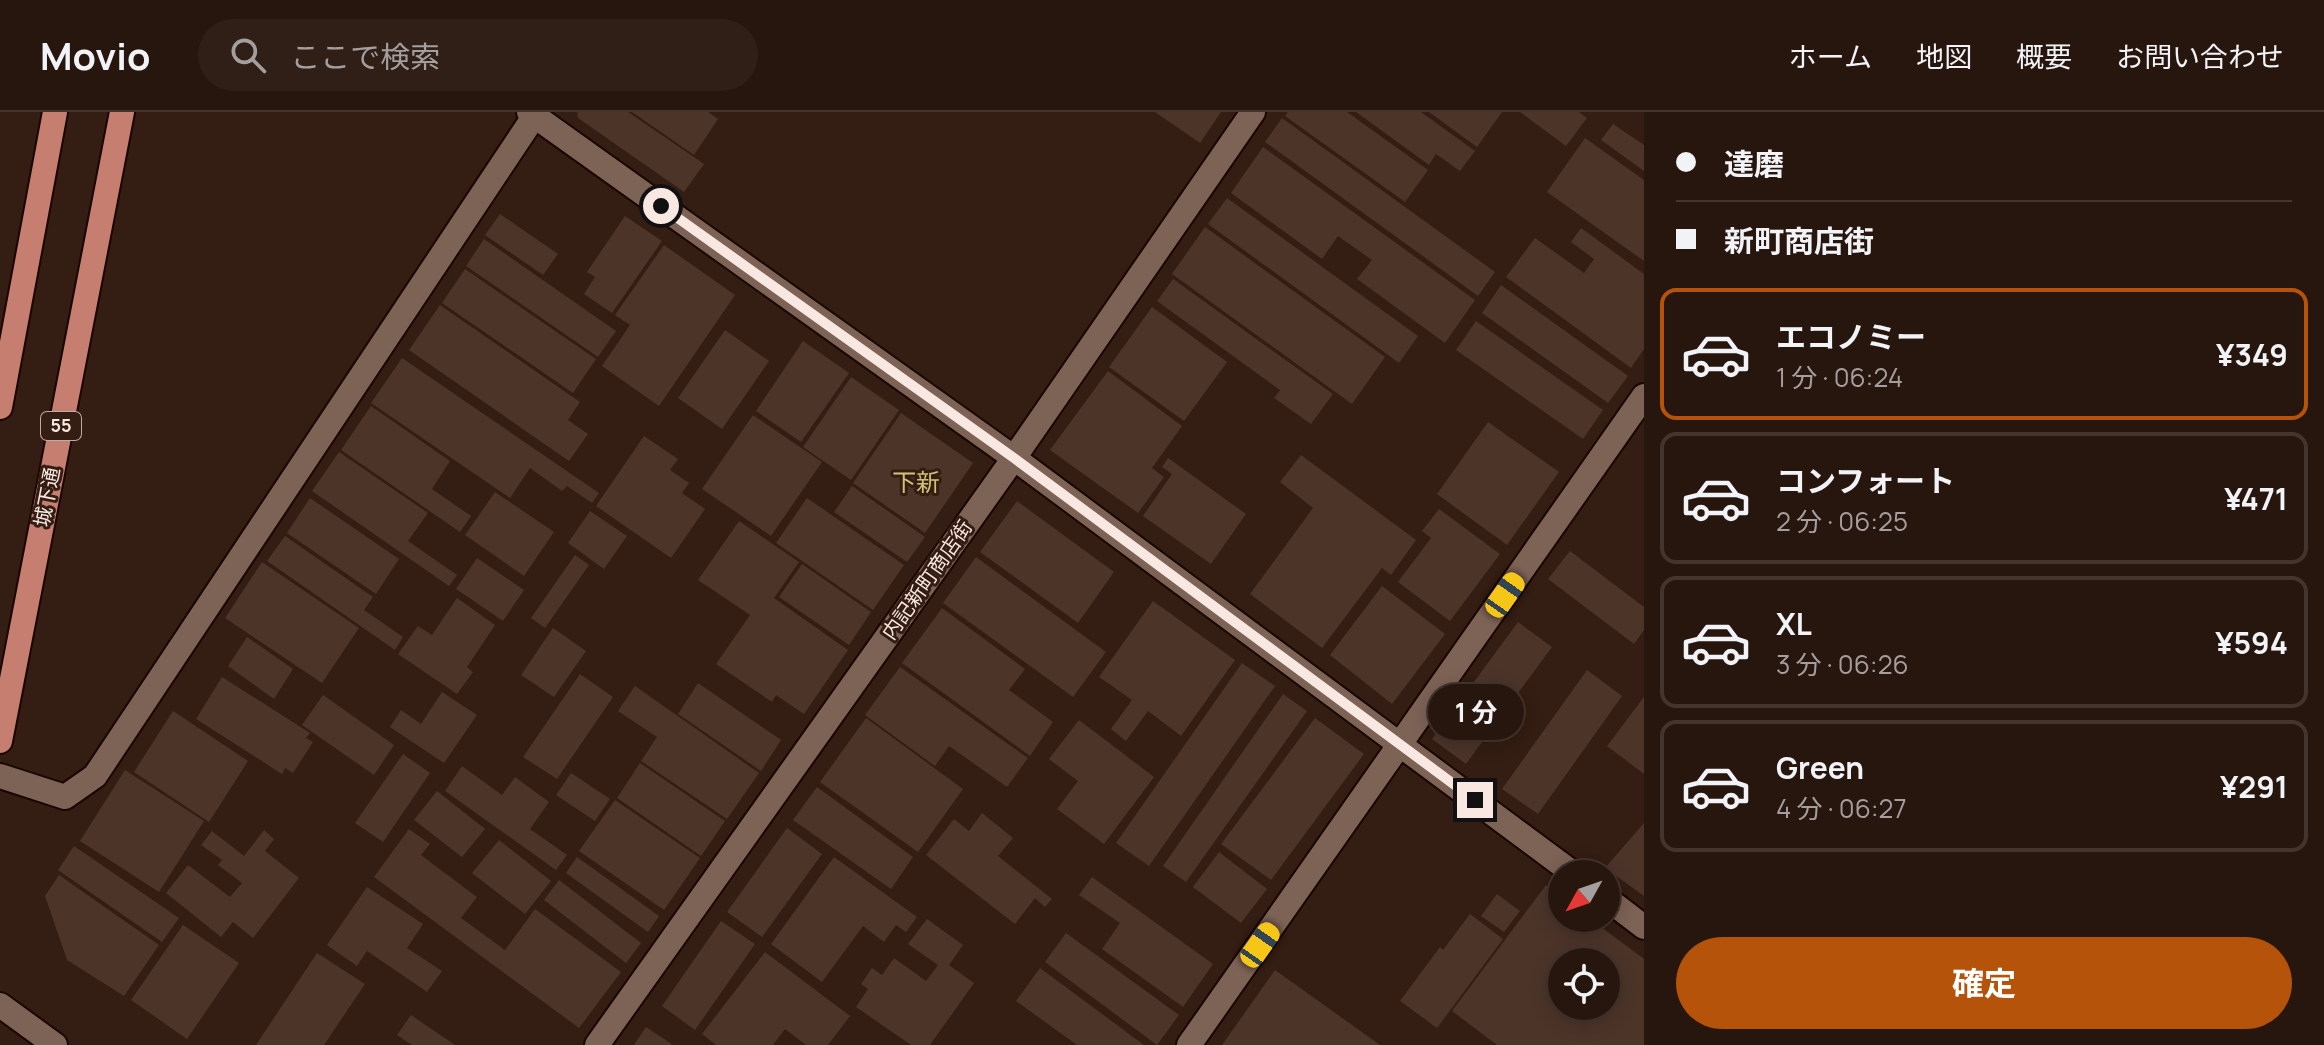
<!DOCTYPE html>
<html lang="ja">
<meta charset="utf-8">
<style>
body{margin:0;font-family:Manrope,"Noto Sans JP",sans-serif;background:#2f1f17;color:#f1f3f6;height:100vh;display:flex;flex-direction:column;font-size:30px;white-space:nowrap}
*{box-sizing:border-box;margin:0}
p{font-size:26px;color:#a49f9e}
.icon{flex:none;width:44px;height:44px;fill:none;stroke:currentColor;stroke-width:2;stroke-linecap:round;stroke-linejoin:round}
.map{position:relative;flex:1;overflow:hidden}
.details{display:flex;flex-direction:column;background:#27160e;width:680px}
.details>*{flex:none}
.guide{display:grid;align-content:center;height:176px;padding:0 32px;background:#27160e}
.needle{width:52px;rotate:230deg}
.controls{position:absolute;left:1548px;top:748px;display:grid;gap:16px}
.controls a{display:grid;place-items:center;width:72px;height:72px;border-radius:50%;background:#27160e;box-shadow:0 4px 20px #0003,0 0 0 2px #43352e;font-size:40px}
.end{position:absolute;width:36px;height:36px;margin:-18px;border:10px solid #f9e8e1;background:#111;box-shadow:0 0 0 4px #111}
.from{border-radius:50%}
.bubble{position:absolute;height:56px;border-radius:28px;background:#27160e;box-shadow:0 4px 20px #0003,0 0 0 2px #43352e;font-size:26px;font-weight:700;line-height:56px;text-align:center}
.car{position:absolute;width:24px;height:48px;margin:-24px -12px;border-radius:10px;box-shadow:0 0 6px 2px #0007;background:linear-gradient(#f5c518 24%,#345 0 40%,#f5c518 0 76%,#345 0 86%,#f5c518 0)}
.guide b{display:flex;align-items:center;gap:28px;height:76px;font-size:30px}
.guide b+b{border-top:2px solid #43352e}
.guide i{width:20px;height:20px;background:#f1f3f6}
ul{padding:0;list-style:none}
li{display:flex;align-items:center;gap:24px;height:132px;margin:0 16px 12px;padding:0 16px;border:4px solid #43352e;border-radius:16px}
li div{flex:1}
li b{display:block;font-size:30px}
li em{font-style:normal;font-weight:700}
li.selected{border-color:#b45309}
li>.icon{width:72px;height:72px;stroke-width:1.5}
.primary-button{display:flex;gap:16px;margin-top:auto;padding:16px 32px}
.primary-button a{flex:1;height:92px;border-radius:48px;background:#b45309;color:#fff;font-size:32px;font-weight:700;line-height:92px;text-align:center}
header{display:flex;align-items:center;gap:48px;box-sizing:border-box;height:112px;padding:0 40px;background:#27160e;border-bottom:2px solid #43352e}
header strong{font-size:38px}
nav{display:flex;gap:44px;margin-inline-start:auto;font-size:28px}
.search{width:560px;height:72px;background:#2f1f17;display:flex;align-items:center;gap:20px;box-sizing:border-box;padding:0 28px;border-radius:44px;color:#a49f9e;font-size:30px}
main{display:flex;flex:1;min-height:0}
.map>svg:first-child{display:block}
.building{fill:#4c3429;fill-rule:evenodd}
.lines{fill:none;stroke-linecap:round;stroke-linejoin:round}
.minor-casing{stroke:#1a0601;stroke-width:28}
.major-casing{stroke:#1a0601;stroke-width:28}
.minor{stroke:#7d6256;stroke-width:24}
.major{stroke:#c67e71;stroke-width:24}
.route{stroke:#f9e8e1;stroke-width:10}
.labels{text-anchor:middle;stroke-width:6;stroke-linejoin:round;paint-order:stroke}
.shield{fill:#341d12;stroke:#beaba3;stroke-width:2}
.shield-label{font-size:18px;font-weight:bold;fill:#f9e8e1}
.street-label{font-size:20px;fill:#f9e8e1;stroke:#341d12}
.quarter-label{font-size:24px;fill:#d3c275;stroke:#341d12}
</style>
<header>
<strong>Movio</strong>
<div class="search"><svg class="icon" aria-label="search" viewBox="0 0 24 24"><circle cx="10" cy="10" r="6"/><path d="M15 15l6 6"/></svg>ここで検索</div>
<nav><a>ホーム</a><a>地図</a><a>概要</a><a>お問い合わせ</a></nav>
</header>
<main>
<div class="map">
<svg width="1644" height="933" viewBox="0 0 1644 933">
<rect width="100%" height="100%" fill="#341d12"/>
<g class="building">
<polygon points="577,0 628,0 704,52 684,80 578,6"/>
<polygon points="632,0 708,0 718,7 694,43"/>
<polygon points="1155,0 1221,0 1200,31"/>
<polygon points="1288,0 1347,0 1428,58 1405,90 1285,4"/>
<polygon points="1356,0 1421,0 1475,39 1460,59 1436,42 1429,53"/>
<polygon points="1429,0 1502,0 1477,35"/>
<polygon points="1520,0 1579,0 1587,6 1566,34"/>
<polygon points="1282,6 1495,160 1478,184 1265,30"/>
<polygon points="1613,12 1644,33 1644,59 1601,28"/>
<polygon points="1585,26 1644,68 1644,149 1547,80"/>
<polygon points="1263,35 1475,188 1445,231 1357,167 1372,148 1338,124 1322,147 1231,81"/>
<polygon points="1227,86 1418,224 1399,251 1208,112"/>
<polygon points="500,102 558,142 543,163 485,123"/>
<polygon points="625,104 662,129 612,201 584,182 595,165 587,160"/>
<polygon points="1205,115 1385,245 1352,292 1172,162"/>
<polygon points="1581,116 1644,162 1644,237 1631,256 1506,165 1535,126 1584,161 1594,147 1571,130"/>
<polygon points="484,127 616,219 598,245 466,154"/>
<polygon points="664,133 735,183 659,294 602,254 630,213 615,203"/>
<polygon points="465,157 596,247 573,281 442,191"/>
<polygon points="1173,167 1333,282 1311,312 1274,286 1280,278 1157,189"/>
<polygon points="1501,173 1628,264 1608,291 1482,201"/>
<polygon points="440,193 580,290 568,308 588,322 569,349 409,238"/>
<polygon points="1152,195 1227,250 1184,309 1109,255"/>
<polygon points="1476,209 1603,298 1583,327 1456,238"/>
<polygon points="725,218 769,249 722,317 678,286"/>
<polygon points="803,229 849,261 801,330 756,299"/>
<polygon points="402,246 599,381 592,391 567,374 562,379 530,356 510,386 371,291"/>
<polygon points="1108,259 1182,314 1152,356 1164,365 1138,401 1050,338"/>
<polygon points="851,265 899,298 851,368 803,335"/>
<polygon points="371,294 450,349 432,377 471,404 460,420 341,338"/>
<polygon points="901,301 973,351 925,421 853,371"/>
<polygon points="753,303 822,350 771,424 702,377"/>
<polygon points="1488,310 1559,360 1507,433 1437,382"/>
<polygon points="644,324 678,347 670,358 689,371 682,381 705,397 671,446 596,394"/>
<polygon points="339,340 428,401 408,429 457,463 449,474 312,379"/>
<polygon points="1301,343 1416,428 1391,463 1382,456 1322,536 1250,482 1313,396 1280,370"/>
<polygon points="1168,346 1246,402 1211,452 1143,404 1172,362 1162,355"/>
<polygon points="852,374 925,425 907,450 834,400"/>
<polygon points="495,380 554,420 524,464 465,423"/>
<polygon points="310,386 399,447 376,482 287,421"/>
<polygon points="807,386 904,453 873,498 776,431"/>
<polygon points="1017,389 1114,460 1078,511 980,440"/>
<polygon points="1439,397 1500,442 1450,509 1398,470 1431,426 1422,419"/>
<polygon points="590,399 627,424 604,457 568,431"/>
<polygon points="739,409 799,450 774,486 848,538 804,602 776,583 772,590 716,552 750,503 698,468"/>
<polygon points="285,424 373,485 364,498 403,525 395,538 267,449"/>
<polygon points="1570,439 1644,495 1644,518 1634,532 1548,467"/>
<polygon points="575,443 589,453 545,516 531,506"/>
<polygon points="976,445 1106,540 1073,585 943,491"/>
<polygon points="477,446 524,478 503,509 456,477"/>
<polygon points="262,450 359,516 322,571 225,506"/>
<polygon points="802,452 871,500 849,533 779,485"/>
<polygon points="1382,474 1445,522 1392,592 1330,543"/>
<polygon points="457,486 495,513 467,555 473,560 457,582 398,542 418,514 432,523"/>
<polygon points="1153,489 1235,548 1181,624 1148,599 1126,629 1111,617 1132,588 1099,565"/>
<polygon points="942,496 1025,557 1009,578 1053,610 1030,644 902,551"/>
<polygon points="1518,510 1552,535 1466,652 1432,627"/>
<polygon points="553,516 586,539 554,585 521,563"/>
<polygon points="247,525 293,557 274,587 228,554"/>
<polygon points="1242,551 1275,574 1149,754 1116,731"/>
<polygon points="900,555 1028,646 1007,675 949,634 935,654 865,603"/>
<polygon points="1587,558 1622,584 1538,702 1502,677"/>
<polygon points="580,562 613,585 557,667 523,645"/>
<polygon points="222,565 310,621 306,626 313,630 293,661 285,656 282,662 196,607"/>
<polygon points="698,571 781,628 761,659 678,602"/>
<polygon points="635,574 759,661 727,707 641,649 657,625 618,599"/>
<polygon points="442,580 477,603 444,651 390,615 401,598 421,612"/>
<polygon points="1283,582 1307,599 1186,770 1163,754"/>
<polygon points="323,583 394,633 374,663 302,613"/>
<polygon points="1644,585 1644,662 1607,634"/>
<polygon points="173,599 248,649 209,710 134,660"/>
<polygon points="866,606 963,677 918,740 820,670"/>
<polygon points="1315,606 1364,642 1271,768 1221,732"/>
<polygon points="1079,608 1154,665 1104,732 1057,697 1078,669 1049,647"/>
<polygon points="403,642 430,661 383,730 355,711"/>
<polygon points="640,651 725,709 701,744 617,686"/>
<polygon points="462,654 502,683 515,665 549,690 530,717 567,743 556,758 445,679"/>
<polygon points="125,658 204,709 159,780 80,729"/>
<polygon points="571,661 610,687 595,709 556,683"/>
<polygon points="817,675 913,745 891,777 793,708"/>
<polygon points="437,679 485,717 462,745 414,708"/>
<polygon points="615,688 700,746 664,798 579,739"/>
<polygon points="982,701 1013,726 998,744 1052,787 1045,795 1035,786 1015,812 926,743 954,707 969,719"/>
<polygon points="1644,711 1644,784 1605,756"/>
<polygon points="787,716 822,742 762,825 727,800"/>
<polygon points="409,717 430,732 421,743 477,785 461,806 505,838 535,797 621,860 579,916 374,765"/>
<polygon points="264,718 274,727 265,739 299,766 253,826 233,810 221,825 166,781 188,753 230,785 242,771 218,753 222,748 201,733 212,719 244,744"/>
<polygon points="499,728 551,769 525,802 472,761"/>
<polygon points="74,734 179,806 162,830 58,758"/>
<polygon points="1219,740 1267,777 1241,811 1193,775"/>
<polygon points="577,745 659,804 648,820 566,761"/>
<polygon points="834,745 917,805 906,820 896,813 884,830 863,814 822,870 771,832"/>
<polygon points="59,763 159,833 124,884 67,848 45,784"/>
<polygon points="1092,765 1213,852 1183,895 1102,837 1120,811 1079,783"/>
<polygon points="559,768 641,831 626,851 544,788"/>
<path d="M1546,773L1562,786V806H1589L1644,847V933H1497L1452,899ZM1562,850H1606V894H1562Z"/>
<polygon points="367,775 423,812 407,836 442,859 427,880 367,839 357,854 327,833"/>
<polygon points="1497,782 1520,799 1504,820 1481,804"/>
<polygon points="1470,802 1503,827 1437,916 1400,889 1440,835 1443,838"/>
<polygon points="927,807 963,833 949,853 974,871 930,933 911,933 856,895 868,877 861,872 872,856 882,863 894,846 926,869 938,853 908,832"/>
<polygon points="721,809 755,832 695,918 662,894"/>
<polygon points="183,813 239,851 187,927 131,888"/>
<polygon points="1066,821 1179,903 1157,933 1045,850"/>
<polygon points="765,840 850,904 828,933 806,933 785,917 773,933 716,933 702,922"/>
<polygon points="317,841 365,872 324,933 256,933"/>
<polygon points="1040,856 1144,933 1077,933 1016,889"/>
<polygon points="1275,858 1380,933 1222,933"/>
<polygon points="411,903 455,933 412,933 397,923"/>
<polygon points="646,915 673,933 634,933"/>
</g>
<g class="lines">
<g class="minor-casing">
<g id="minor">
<polyline points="529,0 1014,346 1574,762"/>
<polyline points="0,664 65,685 95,664 537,0"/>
<polyline points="1606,786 1644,815"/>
<polyline points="0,893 55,933"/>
<polyline points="597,933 1014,346 1253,0"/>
<polyline points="1189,933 1644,284"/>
</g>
</g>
<g class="major-casing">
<g id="major">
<polyline points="0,295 55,0"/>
<polyline points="0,629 122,0"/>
</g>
</g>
<use href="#minor" class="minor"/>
<use href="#major" class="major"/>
</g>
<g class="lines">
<polyline class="route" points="661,94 1014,346 1475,688"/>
</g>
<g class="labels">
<rect class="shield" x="41" y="300" width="40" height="28" rx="6"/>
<g class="shield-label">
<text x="61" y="320">55</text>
</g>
<g class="street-label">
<text transform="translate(47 385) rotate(-79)" y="7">城下通</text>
<text transform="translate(927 468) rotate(-55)" y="7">内記新町商店街</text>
</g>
<g class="quarter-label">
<text x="916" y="379">下新</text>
</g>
</g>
</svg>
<div class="controls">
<a><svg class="needle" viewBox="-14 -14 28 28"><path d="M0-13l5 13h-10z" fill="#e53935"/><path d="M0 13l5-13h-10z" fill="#a49f9e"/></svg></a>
<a><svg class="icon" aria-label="locate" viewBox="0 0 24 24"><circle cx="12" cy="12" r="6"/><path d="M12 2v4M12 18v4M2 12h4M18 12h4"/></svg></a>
</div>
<i class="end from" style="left:661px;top:94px"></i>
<i class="end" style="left:1475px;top:688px"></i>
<div class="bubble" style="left:1428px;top:572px;width:96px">1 分</div>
<i class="car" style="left:1505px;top:483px;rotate:35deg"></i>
<i class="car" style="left:1260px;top:833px;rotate:35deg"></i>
</div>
<section class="details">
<div class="guide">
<b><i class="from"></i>達磨</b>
<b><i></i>新町商店街</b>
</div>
<ul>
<li class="selected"><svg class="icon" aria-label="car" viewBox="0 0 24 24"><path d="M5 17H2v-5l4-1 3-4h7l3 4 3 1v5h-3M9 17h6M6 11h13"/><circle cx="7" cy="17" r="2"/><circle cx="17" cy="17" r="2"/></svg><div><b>エコノミー</b><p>1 分 · 06:24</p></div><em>¥349</em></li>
<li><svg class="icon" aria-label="car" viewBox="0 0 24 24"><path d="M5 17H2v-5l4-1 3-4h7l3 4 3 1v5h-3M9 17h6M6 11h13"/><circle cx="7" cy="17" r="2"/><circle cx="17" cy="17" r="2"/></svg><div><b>コンフォート</b><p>2 分 · 06:25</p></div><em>¥471</em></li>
<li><svg class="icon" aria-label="car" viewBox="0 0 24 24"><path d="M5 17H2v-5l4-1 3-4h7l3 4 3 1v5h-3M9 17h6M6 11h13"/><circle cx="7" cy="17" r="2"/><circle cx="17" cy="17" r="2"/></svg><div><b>XL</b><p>3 分 · 06:26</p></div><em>¥594</em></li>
<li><svg class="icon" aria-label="car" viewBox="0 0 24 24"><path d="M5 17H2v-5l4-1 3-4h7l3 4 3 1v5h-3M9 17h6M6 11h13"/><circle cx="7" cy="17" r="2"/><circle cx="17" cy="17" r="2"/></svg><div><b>Green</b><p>4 分 · 06:27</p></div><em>¥291</em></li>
</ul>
<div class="primary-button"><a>確定</a></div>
</section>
</main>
